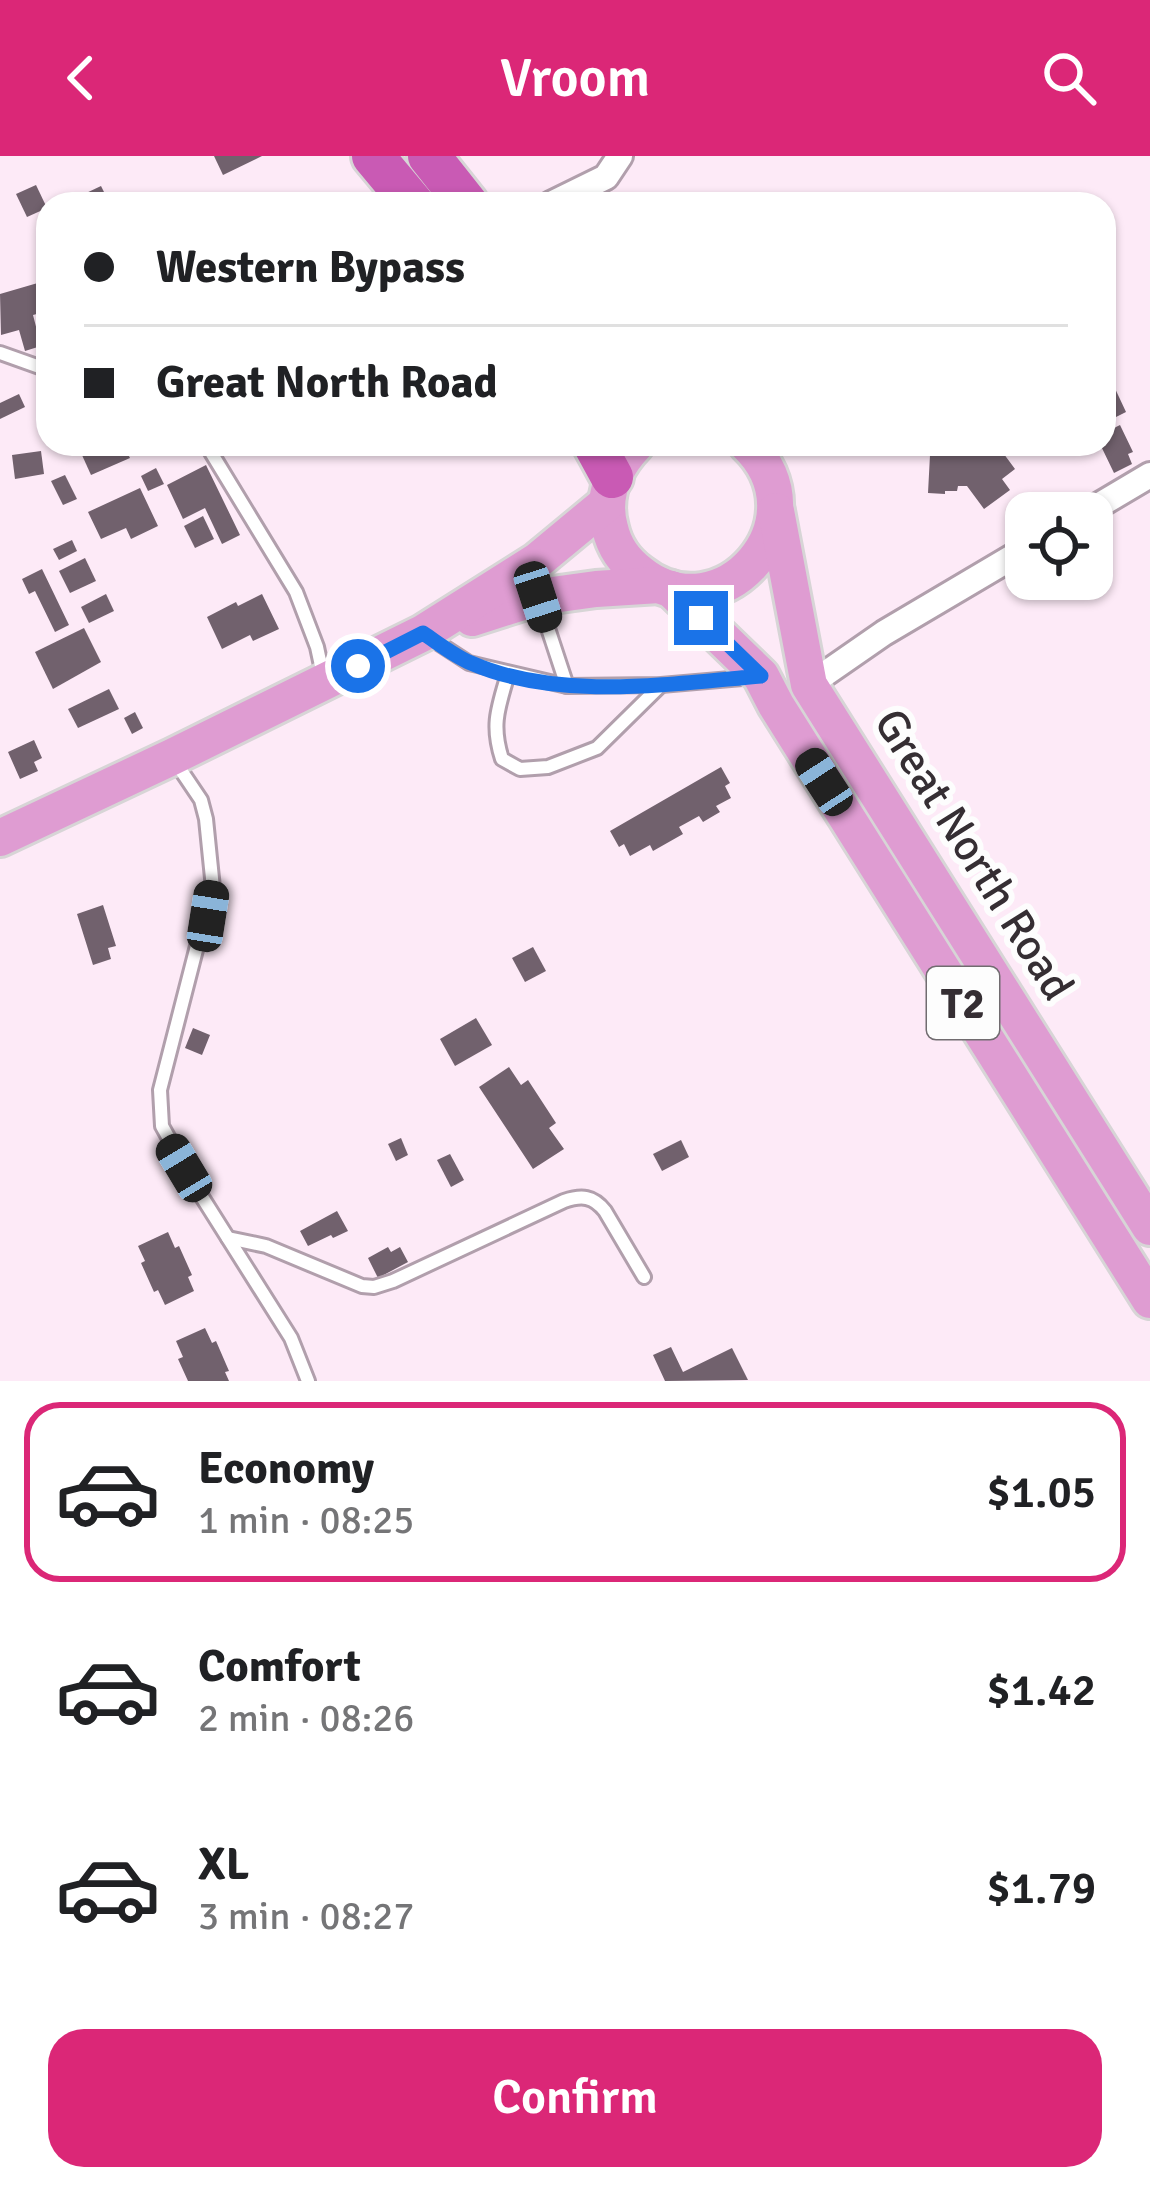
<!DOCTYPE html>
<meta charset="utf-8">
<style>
body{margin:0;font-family:Signika,sans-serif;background:#f6f6f6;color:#202124;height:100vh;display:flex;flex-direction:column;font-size:45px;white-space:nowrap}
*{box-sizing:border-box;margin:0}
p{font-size:39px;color:#757577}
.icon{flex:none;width:66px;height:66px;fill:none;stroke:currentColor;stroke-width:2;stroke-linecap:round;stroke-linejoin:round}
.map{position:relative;height:1225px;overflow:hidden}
.panel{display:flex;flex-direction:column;background:#fff;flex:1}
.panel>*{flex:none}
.hud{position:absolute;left:36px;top:36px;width:1080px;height:264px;border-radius:36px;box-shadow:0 3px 9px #0004;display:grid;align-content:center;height:264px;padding:0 48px;background:#fff}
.tools{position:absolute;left:1005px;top:336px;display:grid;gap:24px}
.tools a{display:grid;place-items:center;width:108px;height:108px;border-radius:24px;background:#fff;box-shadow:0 3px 9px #0004;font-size:60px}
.end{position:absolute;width:54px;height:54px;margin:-27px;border:15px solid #1a73e8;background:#fff;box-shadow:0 0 0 6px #fff}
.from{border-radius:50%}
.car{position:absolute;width:36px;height:72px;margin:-36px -18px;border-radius:15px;box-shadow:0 0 9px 3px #0007;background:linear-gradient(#222 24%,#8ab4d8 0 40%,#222 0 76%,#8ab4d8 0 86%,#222 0)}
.hud b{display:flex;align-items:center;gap:42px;height:114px;font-size:45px}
.hud b+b{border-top:3px solid #e0e0e0}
.hud i{width:30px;height:30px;background:#202124}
ul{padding:21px 0 0;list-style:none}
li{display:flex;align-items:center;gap:36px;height:180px;margin:0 24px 18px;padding:0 24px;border:6px solid transparent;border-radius:36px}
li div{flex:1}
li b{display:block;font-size:45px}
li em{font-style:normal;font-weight:600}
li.current{border-color:#db2777}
li>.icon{width:108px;height:108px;stroke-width:1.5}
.primary-button{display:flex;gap:24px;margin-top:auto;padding:24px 48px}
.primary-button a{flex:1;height:138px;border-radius:36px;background:#db2777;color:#fff;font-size:48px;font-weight:600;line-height:138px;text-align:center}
header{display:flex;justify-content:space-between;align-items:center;height:156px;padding:0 48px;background:#db2777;color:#fff;font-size:54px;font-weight:600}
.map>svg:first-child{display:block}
.building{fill:#71616d}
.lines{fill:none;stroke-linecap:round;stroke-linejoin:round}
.lane-casing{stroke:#b19fac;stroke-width:18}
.street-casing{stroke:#b19fac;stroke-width:30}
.primary-casing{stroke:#d7d5d6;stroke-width:42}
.highway-casing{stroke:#d7d5d6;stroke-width:48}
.lane{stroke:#fff;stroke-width:12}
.street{stroke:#fff;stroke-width:24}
.primary{stroke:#df9cd2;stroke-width:36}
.highway{stroke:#c95ab4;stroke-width:42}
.route{stroke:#1a73e8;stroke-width:15}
.labels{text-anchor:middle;stroke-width:12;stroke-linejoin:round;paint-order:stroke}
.shield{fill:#fdfdfd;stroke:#716c70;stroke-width:3}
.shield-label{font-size:42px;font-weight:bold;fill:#352e33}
.street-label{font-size:45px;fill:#352e33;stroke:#fdfdfd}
</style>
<header><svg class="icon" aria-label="back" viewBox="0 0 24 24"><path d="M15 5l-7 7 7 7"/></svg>Vroom<svg class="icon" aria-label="search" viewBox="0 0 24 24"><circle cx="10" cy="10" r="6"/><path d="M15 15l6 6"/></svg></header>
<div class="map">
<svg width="1150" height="1225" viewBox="0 0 1150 1225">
<rect width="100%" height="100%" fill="#fdeaf7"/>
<g class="building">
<polygon points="214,0 262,0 223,19"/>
<polygon points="36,29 47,52 27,61 16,38"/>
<polygon points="101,30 110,48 63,48"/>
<polygon points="48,124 48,155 33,159 41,190 25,195 19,174 1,179 0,138"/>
<polygon points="1104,209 1126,256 1112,263 1104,251"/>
<polygon points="19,238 25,251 0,263 0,247"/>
<polygon points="1120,269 1133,296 1128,298 1132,308 1114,317 1100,288 1104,288 1104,277"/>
<polygon points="77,288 123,288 130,302 91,319"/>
<polygon points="953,288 975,288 984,300 998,290 1015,313 1002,323 1010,334 984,353 967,330 958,330 957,335 945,335 945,338 928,337 930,299 944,300 942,296"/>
<polygon points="41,295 44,318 15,323 12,299"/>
<polygon points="206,309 240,379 222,388 205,352 183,363 167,329"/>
<polygon points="156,312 164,328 148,335 141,320"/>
<polygon points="65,319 77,343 63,349 51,325"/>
<polygon points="140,332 158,370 131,383 126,372 101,383 88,356"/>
<polygon points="203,360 214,383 195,392 184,370"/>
<polygon points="72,384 77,395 59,404 53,393"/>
<polygon points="85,402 96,425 70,437 59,415"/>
<polygon points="42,413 69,469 55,476 35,435 29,438 22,423"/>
<polygon points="106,438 114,455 89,467 81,451"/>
<polygon points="262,438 279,473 253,485 250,479 222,493 207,461 236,446 238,450"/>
<polygon points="84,472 101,506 53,533 35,496"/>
<polygon points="109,533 119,553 78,572 68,553"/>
<polygon points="135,556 143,572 132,578 124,562"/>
<polygon points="34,584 42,602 34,606 38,615 20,623 8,596"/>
<polygon points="721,611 730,627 725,630 731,642 716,650 720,656 703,666 699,660 679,671 683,678 653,695 650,689 630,700 624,688 619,691 610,675"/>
<polygon points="103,749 116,790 108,792 111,803 93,809 77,758"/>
<polygon points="533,791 546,815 525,826 512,802"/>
<polygon points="476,862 492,889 455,910 440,883"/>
<polygon points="193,872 210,879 202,899 185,892"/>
<polygon points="509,911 521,929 528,924 556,967 549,972 564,993 533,1013 479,931"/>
<polygon points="401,982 408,999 396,1005 388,988"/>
<polygon points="681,984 689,1001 662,1015 653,998"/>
<polygon points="450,998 464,1024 451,1031 437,1004"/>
<polygon points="337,1055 348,1075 333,1082 331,1079 308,1090 300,1075"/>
<polygon points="168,1076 175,1092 179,1090 192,1119 188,1121 194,1135 165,1149 158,1134 154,1136 141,1107 145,1105 138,1090"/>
<polygon points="388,1091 391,1096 400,1091 408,1106 378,1122 368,1102"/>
<polygon points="205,1172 212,1187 216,1185 229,1215 225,1216 229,1225 188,1225 178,1203 183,1201 176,1185"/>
<polygon points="671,1191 683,1216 732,1192 748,1224 665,1225 653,1199"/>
</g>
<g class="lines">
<g class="lane-casing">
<g id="lane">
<polyline points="0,197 48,214"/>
<polyline points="206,288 296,436 317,491 323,519"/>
<polyline points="540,448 567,530 661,529 754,521"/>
<polyline points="429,481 469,507 567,530"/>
<path d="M508,518C498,552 491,569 502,603L520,613L548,611L597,592L661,529"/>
<polyline points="174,604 201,644 206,663 213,732 208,760 197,790 160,934 162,970 197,1033 291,1182 308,1225"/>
<path d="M228,1082L266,1090L362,1130L374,1131L393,1125L564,1045C582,1039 593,1040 605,1055L644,1121"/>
</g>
</g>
<g class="street-casing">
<g id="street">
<polyline points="551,48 606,21 620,0"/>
<polyline points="1086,357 1150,319"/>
<polyline points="809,529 884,477 1026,393"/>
</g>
</g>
<g class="primary-casing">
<g id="primary">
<path d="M636,288C614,311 601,340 610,372C614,390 625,406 640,417C722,482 826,364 747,288"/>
<polyline points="776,355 809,529 1150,1071"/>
<polyline points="671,433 761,520 776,549 1150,1144"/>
<polyline points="472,462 538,441 596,433 659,429"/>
<polyline points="0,682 172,601 423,477 537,405 607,347"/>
</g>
</g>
<g class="highway-casing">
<g id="highway">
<polyline points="373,0 413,48"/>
<polyline points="429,0 467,48"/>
<polyline points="594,288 612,321"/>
</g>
</g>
<use href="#lane" class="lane"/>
<use href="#street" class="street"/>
<use href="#primary" class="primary"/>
<use href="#highway" class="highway"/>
</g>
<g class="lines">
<path class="route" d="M358,510L423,477C438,487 454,500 471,507C558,545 669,528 761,520L701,462"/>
</g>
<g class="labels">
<rect class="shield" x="927" y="811" width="72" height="72" rx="9"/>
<g class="shield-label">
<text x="963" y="862">T2</text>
</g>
<g class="street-label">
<text transform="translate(975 698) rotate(58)" y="16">Great North Road</text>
</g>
</g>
</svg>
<div class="tools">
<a><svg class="icon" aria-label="locate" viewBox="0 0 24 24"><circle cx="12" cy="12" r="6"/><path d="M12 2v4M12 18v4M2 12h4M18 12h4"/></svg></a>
</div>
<i class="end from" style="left:358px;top:510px"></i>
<i class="end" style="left:701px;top:462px"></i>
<i class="car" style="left:538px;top:441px;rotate:162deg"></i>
<i class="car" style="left:824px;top:626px;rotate:327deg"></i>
<i class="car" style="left:208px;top:760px;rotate:9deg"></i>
<i class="car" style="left:184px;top:1012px;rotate:329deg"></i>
<div class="hud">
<b><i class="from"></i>Western Bypass</b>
<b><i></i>Great North Road</b>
</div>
</div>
<section class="panel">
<ul>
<li class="current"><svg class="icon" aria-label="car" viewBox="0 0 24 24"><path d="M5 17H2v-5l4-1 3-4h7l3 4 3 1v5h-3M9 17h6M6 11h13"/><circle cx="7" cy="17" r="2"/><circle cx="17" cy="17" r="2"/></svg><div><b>Economy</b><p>1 min · 08:25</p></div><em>$1.05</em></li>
<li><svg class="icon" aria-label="car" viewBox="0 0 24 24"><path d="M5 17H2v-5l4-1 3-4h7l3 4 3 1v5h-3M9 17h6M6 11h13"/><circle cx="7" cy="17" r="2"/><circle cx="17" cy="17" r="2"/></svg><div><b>Comfort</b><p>2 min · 08:26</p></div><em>$1.42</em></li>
<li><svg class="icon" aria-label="car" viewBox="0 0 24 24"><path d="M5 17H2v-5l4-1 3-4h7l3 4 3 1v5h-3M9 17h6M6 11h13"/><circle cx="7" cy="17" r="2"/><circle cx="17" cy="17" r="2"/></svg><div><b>XL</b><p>3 min · 08:27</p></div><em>$1.79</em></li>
</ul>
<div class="primary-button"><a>Confirm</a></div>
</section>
